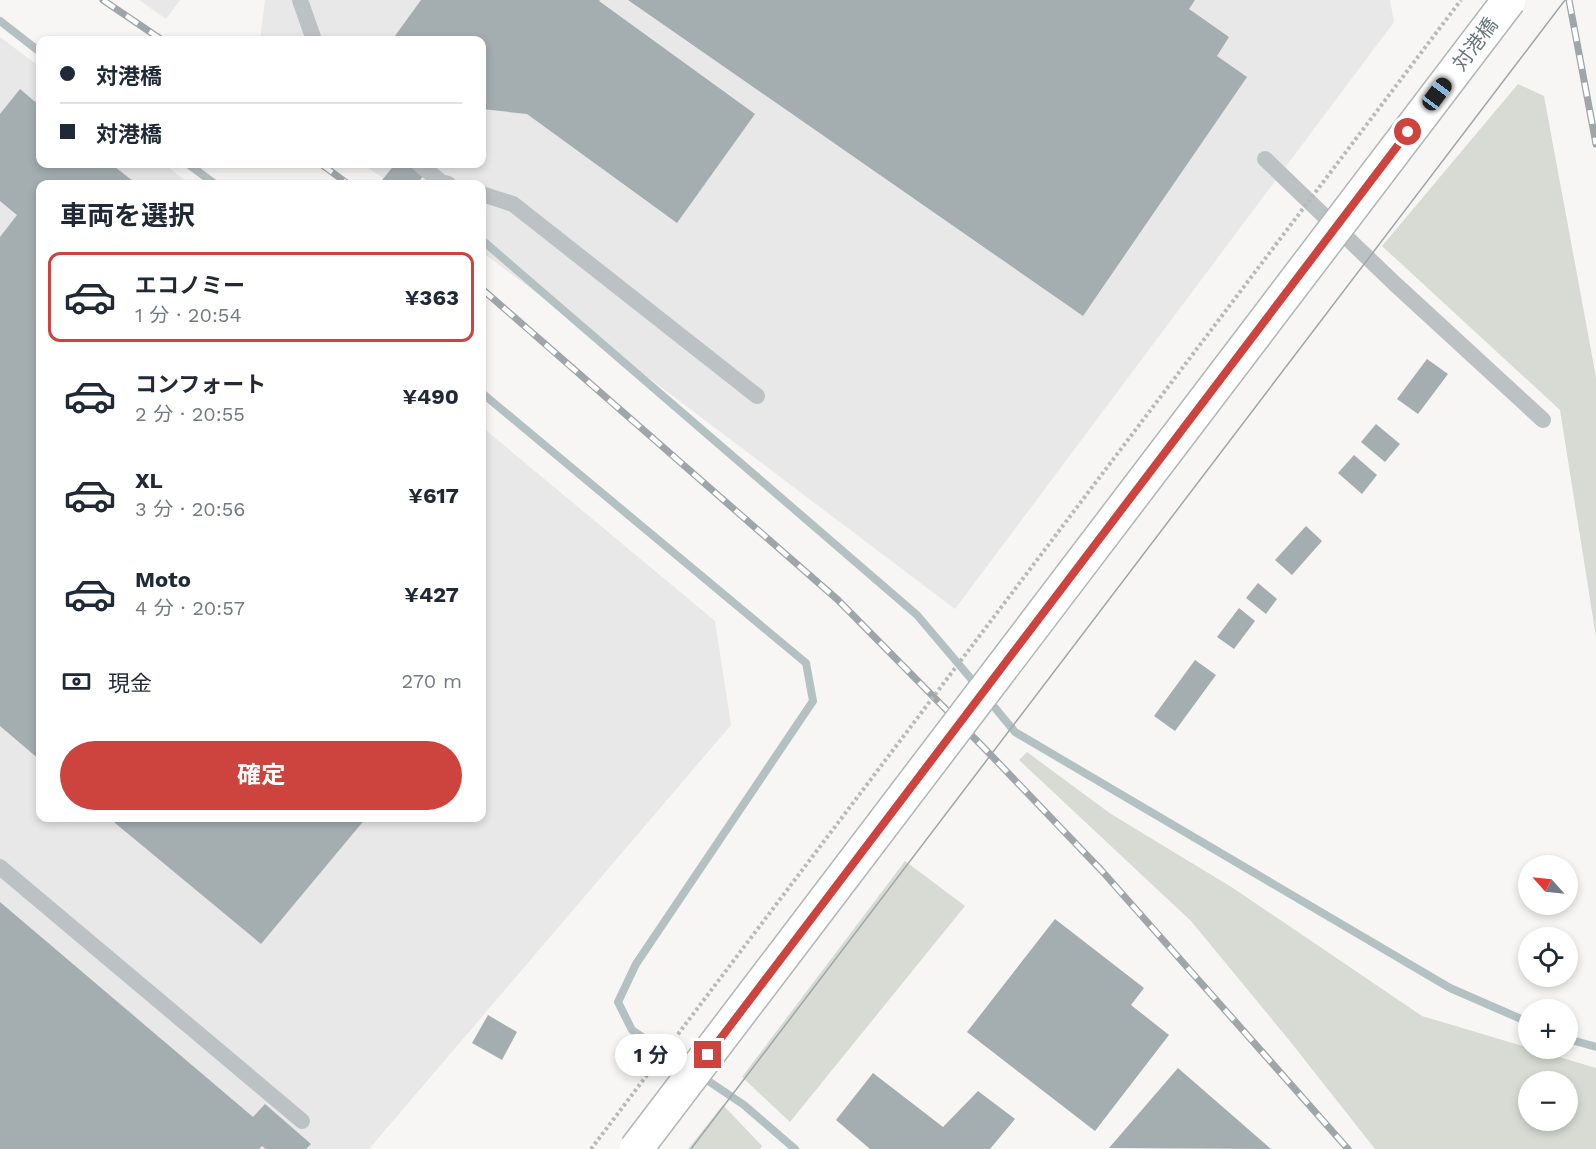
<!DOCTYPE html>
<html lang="ja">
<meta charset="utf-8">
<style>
body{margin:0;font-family:"Work Sans","Noto Sans JP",sans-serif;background:#f6f6f7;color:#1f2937;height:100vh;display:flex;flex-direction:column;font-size:22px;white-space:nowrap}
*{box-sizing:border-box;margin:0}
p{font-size:20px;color:#747a83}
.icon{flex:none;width:33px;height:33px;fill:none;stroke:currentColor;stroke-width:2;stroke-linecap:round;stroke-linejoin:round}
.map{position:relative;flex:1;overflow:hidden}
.drawer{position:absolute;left:36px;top:180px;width:450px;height:642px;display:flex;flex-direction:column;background:#fff;border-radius:12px;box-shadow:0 3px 9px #0003}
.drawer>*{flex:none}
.banner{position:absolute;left:36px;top:36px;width:450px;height:132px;border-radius:12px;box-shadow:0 3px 9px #0003;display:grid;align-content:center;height:132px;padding:0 24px;background:#fff}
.needle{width:39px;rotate:297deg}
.controls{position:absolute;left:1518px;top:855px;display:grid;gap:12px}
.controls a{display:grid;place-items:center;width:60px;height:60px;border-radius:50%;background:#fff;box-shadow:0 3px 9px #0003;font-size:30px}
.end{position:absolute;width:27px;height:27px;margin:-14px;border:8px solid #cd443e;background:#fff;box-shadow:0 0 0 3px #fff}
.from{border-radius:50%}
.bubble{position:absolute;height:42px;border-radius:21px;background:#fff;box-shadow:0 3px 9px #0003;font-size:20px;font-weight:700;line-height:42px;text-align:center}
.car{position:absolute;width:18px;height:36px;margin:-18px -9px;border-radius:8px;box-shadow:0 0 4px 2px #0007;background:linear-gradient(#222 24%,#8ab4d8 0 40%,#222 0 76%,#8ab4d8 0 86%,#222 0)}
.banner b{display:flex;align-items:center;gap:21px;height:57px;font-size:22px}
.banner b+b{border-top:2px solid #e0e1e3}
.banner i{width:15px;height:15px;background:#1f2937}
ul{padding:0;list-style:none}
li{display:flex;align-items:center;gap:18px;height:90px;margin:0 12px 9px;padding:0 12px;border:3px solid transparent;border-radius:12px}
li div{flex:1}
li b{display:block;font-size:22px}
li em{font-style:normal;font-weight:700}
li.selected{border-color:#cd443e}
li>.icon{width:54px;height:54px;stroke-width:1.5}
h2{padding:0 24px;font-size:27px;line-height:72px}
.pay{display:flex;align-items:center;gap:15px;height:66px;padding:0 24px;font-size:22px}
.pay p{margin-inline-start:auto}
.cta{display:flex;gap:12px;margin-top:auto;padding:12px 24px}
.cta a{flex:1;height:69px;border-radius:36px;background:#cd443e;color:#fff;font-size:24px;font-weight:700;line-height:69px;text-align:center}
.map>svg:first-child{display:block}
.built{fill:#e7e8e7}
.green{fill:#d7dbd4;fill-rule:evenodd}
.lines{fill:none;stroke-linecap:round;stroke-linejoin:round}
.stream{stroke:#b4c1c3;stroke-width:8}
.building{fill:#a4adb0}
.lane{stroke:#bcc1c3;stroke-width:16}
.tram{stroke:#9fa6a9;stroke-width:1.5}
.rail-casing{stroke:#9fa6a9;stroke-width:7}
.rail{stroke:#fff;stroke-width:4.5;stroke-dasharray:14;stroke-linecap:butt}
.highway-bridge-casing{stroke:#b0b5b6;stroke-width:36;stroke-linecap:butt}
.path-bridge{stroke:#b6babc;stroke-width:4;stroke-dasharray:3 3;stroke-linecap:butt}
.highway-bridge{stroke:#fff;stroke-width:33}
.route{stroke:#cd443e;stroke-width:8}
.labels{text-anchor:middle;stroke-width:6;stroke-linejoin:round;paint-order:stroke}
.street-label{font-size:20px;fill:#66767b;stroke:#fff}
</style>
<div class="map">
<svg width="1596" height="1149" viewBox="0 0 1596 1149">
<rect width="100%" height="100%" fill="#f7f6f4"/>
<g class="built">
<polygon points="139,0 180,0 166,19"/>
<polygon points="265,0 1390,0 1394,22 955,609 482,252 482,184 391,184 363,164 482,164 482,40 260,40"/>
<polygon points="0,37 40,67 40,164 164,164 190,184 40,184 40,818 482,818 482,427 715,621 731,725 369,1149 0,1149"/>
</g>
<g class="green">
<polygon points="1518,84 1544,96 1596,377 1596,637 1560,410 1382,246"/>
<path d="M1027,752L1111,814L1233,888L1422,1016L1596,1068V1149H1375L1289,1040L1191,921L1019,760ZM1528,1082H1568V1120H1528Z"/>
<polygon points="905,861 965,906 790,1122 742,1077"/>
<polygon points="723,1105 762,1146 760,1149 688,1149"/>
</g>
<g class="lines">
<g class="stream">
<polyline points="0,21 40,52"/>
<polyline points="188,164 215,184"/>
<polyline points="482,240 917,615 978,687"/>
<polyline points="482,393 806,663 813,701 636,964 618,1002 632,1030 690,1069"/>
<polyline points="986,697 1015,732 1450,988 1528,1022"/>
<polyline points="1568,1039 1596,1047"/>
<polyline points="701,1076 744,1105 795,1149"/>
</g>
</g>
<g class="building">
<polygon points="421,0 600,0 599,1 755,114 677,223 527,114 482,109 482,40 392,40"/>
<polygon points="628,0 1195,0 1189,9 1229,37 1217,56 1247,77 1083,316"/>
<polygon points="20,89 40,106 40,164 111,164 137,184 40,184 40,760 0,726 0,237 17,215 0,201 0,114"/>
<polygon points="395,164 432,164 417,184 379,184"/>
<polygon points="1427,359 1448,374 1418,414 1397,399"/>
<polygon points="1376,424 1400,444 1385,462 1361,442"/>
<polygon points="1354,455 1377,475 1362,494 1338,473"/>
<polygon points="1306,526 1322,541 1292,575 1275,560"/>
<polygon points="1258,583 1277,599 1266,614 1246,598"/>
<polygon points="1239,608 1255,621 1234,649 1217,637"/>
<polygon points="1195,660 1216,675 1175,731 1154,716"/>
<polygon points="109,818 366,818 261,944"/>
<polygon points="0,902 253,1117 265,1104 311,1144 306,1149 266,1149 262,1146 259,1149 0,1149"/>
<polygon points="1055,919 1144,988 1131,1005 1169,1035 1095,1131 967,1032"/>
<polygon points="488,1015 517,1032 502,1060 472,1043"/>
<polygon points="1178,1068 1271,1149 1109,1148"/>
<polygon points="873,1073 943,1127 978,1091 1015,1119 990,1149 870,1149 836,1120"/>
</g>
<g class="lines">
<g class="lane">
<polyline points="300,0 314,40"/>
<polyline points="1265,159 1394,283 1543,420"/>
<polyline points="419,164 441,182 448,184"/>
<polyline points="482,194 513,204 757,396"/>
<polyline points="0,867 302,1121"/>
</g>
<polyline class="tram" points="691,1149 1565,0"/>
<g class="rail-casing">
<g id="rail">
<polyline points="103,0 162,40"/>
<polyline points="1569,0 1596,144"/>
<polyline points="321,164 348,184"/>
<polyline points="482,289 838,600 987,751 1102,871 1348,1149"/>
</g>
</g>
<use href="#rail" class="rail"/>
<g class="highway-bridge-casing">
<polyline id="highway-bridge" points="636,1149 1509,0"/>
</g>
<polyline class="path-bridge" points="591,1149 1461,0"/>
<use href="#highway-bridge" class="highway-bridge"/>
</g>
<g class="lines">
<polyline class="route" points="708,1055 1408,132"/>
</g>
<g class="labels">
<g class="street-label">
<text transform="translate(1475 44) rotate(-53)" y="7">対港橋</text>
</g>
</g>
</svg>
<div class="controls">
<a><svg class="needle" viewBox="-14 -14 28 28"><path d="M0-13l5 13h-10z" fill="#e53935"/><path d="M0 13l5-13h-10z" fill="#747a83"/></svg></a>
<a><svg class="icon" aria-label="locate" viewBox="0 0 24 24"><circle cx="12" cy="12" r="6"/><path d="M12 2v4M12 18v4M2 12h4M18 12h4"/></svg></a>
<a>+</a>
<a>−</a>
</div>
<i class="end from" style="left:1408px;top:132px"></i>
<i class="end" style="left:708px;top:1055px"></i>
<div class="bubble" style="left:615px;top:1034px;width:72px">1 分</div>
<i class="car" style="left:1437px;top:94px;rotate:37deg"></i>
<div class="banner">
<b><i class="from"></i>対港橋</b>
<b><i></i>対港橋</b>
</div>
<section class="drawer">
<h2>車両を選択</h2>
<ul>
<li class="selected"><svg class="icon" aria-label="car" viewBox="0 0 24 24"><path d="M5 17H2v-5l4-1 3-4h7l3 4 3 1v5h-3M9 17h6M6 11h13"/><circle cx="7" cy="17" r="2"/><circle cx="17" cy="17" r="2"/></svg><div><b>エコノミー</b><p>1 分 · 20:54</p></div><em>¥363</em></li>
<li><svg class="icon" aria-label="car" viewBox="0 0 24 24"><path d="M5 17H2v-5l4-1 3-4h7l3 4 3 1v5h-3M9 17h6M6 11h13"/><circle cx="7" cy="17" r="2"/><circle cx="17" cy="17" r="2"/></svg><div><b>コンフォート</b><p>2 分 · 20:55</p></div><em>¥490</em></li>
<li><svg class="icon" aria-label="car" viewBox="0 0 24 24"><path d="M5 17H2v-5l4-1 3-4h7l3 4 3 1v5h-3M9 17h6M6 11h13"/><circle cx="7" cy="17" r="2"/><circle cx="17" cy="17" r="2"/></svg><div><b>XL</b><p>3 分 · 20:56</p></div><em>¥617</em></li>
<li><svg class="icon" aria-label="car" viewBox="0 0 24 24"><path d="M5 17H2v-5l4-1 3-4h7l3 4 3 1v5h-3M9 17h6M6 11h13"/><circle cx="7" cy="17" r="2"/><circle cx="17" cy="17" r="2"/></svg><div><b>Moto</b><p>4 分 · 20:57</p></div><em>¥427</em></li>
</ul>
<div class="pay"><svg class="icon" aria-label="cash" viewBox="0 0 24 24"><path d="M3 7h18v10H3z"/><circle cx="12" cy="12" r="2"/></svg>現金<p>270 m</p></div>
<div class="cta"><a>確定</a></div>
</section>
</div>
